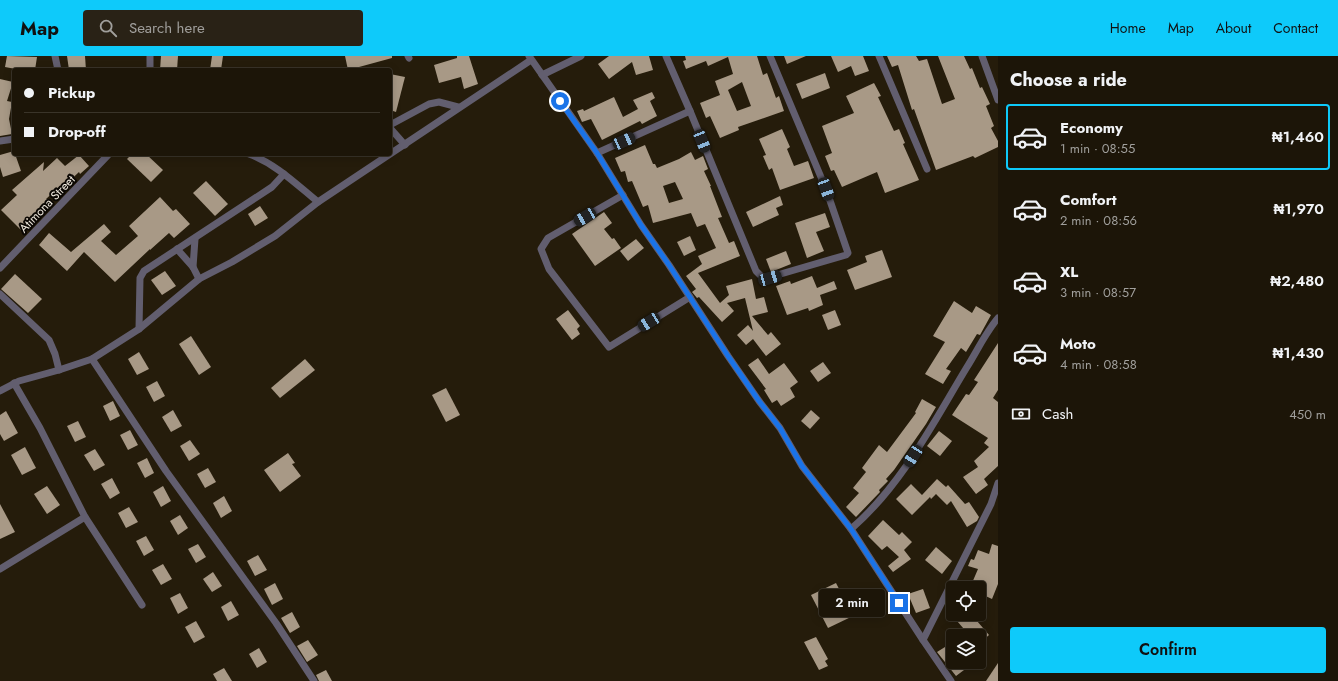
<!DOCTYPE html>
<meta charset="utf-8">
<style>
body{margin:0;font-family:Jost,sans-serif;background:#292216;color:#f1f3f6;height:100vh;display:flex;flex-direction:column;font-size:15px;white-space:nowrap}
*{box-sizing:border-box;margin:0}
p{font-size:13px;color:#a09f9c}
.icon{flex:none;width:22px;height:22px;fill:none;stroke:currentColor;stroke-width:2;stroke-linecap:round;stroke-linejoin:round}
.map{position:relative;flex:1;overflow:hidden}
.sheet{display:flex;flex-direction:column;background:#1c1508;width:340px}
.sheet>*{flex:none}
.top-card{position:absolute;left:12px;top:12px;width:380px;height:88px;border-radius:4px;box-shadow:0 2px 10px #0003,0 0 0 1px #3a3429;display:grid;align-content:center;height:88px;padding:0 12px;background:#1c1508}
.tools{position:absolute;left:946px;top:525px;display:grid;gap:8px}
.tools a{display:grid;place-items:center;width:40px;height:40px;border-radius:4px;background:#1c1508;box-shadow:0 2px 10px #0003,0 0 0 1px #3a3429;font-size:20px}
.end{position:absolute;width:18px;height:18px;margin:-9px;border:5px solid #1a73e8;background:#fff;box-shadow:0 0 0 2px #fff}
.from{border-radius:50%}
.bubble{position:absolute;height:28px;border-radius:4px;background:#1c1508;box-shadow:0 2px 10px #0003,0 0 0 1px #3a3429;font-size:13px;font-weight:600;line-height:28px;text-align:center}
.car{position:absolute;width:12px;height:24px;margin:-12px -6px;border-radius:5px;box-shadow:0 0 3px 1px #0007;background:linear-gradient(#222 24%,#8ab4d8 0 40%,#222 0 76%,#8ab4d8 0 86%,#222 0)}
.top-card b{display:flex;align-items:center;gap:14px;height:38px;font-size:15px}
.top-card b+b{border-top:1px solid #3a3429}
.top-card i{width:10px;height:10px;background:#f1f3f6}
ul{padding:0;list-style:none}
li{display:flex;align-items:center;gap:12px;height:66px;margin:0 8px 6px;padding:0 4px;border:2px solid transparent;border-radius:4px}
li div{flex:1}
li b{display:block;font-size:15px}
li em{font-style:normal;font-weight:600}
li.active{border-color:#0ecafa}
li>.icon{width:36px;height:36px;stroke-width:1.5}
h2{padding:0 12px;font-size:18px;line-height:48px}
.pay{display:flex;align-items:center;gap:10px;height:44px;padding:0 12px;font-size:15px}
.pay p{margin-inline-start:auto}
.primary-button{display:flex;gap:8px;margin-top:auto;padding:8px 12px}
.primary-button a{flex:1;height:46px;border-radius:4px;background:#0ecafa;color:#111;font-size:16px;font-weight:600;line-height:46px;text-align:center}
header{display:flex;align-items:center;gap:24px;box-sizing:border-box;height:56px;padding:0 20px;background:#0ecafa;color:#111}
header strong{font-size:19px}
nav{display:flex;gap:22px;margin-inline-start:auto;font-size:14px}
.search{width:280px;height:36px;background:#292216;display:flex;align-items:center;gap:10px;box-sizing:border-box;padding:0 14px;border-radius:4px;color:#a09f9c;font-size:15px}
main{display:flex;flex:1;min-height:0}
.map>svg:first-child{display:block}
.building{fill:#a89986;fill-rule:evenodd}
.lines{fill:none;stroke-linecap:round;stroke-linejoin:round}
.street{stroke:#625e6f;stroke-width:7}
.route{stroke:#1a73e8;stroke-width:5}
.labels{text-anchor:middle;stroke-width:4;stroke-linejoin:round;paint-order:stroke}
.street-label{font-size:12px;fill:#f0eadf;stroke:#0b0703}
</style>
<header>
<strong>Map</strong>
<div class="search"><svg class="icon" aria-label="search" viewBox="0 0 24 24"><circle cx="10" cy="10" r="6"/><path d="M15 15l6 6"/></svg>Search here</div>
<nav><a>Home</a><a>Map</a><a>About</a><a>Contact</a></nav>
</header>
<main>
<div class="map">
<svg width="998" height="625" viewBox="0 0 998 625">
<rect width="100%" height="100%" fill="#251c0b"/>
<g class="building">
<polygon points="7,0 37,1 35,14 21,14 5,11"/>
<polygon points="67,0 85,0 86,14 69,14"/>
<polygon points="161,0 178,0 177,14 160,14"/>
<polygon points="212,0 223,0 221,14 210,14"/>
<polygon points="345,0 392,0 392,2 348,14"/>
<polygon points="457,0 469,0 478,28 464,33 461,21 439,27 434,9 457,2"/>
<polygon points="609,0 649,0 653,14 636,19 632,6 609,23 598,8"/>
<path d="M685,0H757L763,19L767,17L776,42L779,40L784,55L738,71L739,74L720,82L710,60L706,62L700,47L720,39L715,25L733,18L728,1L708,10L706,5L686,13L683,5L686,4ZM742,26L751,50L737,55L728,34Z"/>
<polygon points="784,0 806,0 787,8"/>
<polygon points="831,0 863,0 869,15 855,20 851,10 838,16"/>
<polygon points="887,0 916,0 919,5 927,3 942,48 955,43 938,0 964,0 970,13 972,12 980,32 982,31 990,48 986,50 994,70 991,72 998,85 998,91 975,102 973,100 936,114 914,53 912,54 898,9 892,11"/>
<polygon points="825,17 830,32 802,43 796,28"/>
<polygon points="390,18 405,21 396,56 390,54"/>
<polygon points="0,23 13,26 7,45 12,46 9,63 12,78 0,80"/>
<polygon points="874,27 881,40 878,41 894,75 899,73 905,87 903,88 919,124 885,137 877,116 842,131 834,114 831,115 825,100 832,97 822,70 854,57 846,40"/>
<polygon points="652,36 655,42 650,45 657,60 642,68 640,65 602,84 591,63 582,66 577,55 583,53 584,55 614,41 623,61 638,53 633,44"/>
<polygon points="782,73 790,91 787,93 794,110 808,105 814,122 780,134 772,112 769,114 763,100 766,99 759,83"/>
<path d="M645,89L653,108H655L657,112L679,103L691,96L695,104L703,100L708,113L704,115L711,130H710L722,161L718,162L729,187L734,185L740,200L698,217L720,247L729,239L726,230L752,223L756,243L764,241L768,256L752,260L768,279L771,276L781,288L766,300L753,283L746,289L737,279L748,269L753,275L745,242L727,247L734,255L722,266L699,241L697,242L692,236L696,233L686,220L702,208L698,200L716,192L705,168L697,171L691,157L653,167L648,149L643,151L632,125L628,126L625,115L621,116L615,102ZM675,126L683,143L669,147L663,130Z"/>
<polygon points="14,95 21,115 3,121 0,111 0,99"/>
<polygon points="132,98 146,98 163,114 151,126 127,103"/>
<polygon points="79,99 89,110 80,118 79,116 62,132 60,130 46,143 48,144 34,158 36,161 22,175 1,154 17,139 12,134 44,106 43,115 57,102 65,110"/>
<polygon points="206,125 228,148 215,160 193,137"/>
<polygon points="780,140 783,149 776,152 779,159 753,171 746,156"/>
<polygon points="160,141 173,155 176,153 190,168 174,182 169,177 150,194 150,193 115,226 84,196 67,215 39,189 49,177 71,196 104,168 111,176 101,185 116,199 138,180 129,170"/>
<polygon points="260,150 268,162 255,170 248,158"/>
<polygon points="604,156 612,167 604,173 612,183 614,182 621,192 595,210 572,178"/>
<polygon points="825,157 830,171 816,176 824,195 807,202 795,167"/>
<polygon points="690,180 696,194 684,200 677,186"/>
<polygon points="636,183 644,192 628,205 620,195"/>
<polygon points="882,194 892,221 855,234 847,214 867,206 865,200"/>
<polygon points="786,195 791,208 771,216 766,203"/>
<polygon points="165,215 176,230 162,239 151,224"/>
<polygon points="15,218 42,243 28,257 1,233"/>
<polygon points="812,220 817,232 834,225 837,233 820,239 823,249 809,255 808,252 787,259 776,230 790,225 791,228"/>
<polygon points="954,245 972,257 976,250 991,259 980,279 977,278 966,296 961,292 946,313 951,315 943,328 925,318 945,286 933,280"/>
<polygon points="568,254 580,270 577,273 580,278 572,284 556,263"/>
<polygon points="835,254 841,269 828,274 822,259"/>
<polygon points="191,280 211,311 199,319 179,288"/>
<polygon points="998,287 998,334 993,342 998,346 998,410 984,423 988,429 976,438 963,421 978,411 974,405 989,391 984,387 988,382 952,359 966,338 969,339 978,326 974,324"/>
<polygon points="139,296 149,313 137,319 128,303"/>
<polygon points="758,302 769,318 784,307 798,326 790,332 795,341 781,350 777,344 772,347 764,334 766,333 748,309"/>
<polygon points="305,303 315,314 280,342 271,332"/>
<polygon points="823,306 831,317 818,326 810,315"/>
<polygon points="157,325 165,340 154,346 146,331"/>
<polygon points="446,332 460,359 446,366 432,339"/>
<polygon points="922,343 936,351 926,368 894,414 886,423 888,425 879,434 880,436 856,461 846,451 859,437 853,432 866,416 862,412 879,389 887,396 916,357 915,356"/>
<polygon points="113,345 120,360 110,365 103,350"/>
<polygon points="173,354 182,370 171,376 162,361"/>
<polygon points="811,354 820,362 810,373 801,365"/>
<polygon points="6,355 18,377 4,385 0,378 0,359"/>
<polygon points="78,365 86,381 75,386 67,370"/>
<polygon points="130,374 138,389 128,394 120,379"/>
<polygon points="939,375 952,385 940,400 927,390"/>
<polygon points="190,384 200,398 189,405 180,390"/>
<polygon points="25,391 36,412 22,419 11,399"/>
<polygon points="95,393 105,409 94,415 84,399"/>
<polygon points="288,397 295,407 292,408 301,420 280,436 264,414"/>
<polygon points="147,402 154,417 145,422 137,407"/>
<polygon points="208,412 216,426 205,432 197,418"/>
<polygon points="112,422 120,437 110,443 101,428"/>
<polygon points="937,423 946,431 948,429 965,448 969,446 979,461 977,465 967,471 951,445 947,449 936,438 931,443 930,441 912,459 896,443 911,428 922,439"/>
<polygon points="47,430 60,449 47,458 34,438"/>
<polygon points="163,430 171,445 161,451 153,436"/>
<polygon points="224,440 232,455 221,462 213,447"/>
<polygon points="0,448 15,476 0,483"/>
<polygon points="129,451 138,466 126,472 118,457"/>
<polygon points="180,459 188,472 178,479 170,465"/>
<polygon points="883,464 899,479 902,476 912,486 904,494 911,503 893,516 888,510 899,501 887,490 882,494 868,480"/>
<polygon points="146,480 154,494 144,500 136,485"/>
<polygon points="198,488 206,501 196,507 188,493"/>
<polygon points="992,488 998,490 998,528 992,543 979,537 979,530 972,527 978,513 968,510 971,503 974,504 978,494 989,498"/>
<polygon points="936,491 952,505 942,518 925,504"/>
<polygon points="258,499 267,514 255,520 247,505"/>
<polygon points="163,508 172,523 161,529 152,514"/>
<polygon points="213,516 222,530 212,536 203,523"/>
<polygon points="275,527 283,543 272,549 264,533"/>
<polygon points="836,527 853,560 828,572 811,539"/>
<polygon points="923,533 930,552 916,557 908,538"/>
<polygon points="180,537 188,552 178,558 170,542"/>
<polygon points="231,545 239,559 228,565 221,551"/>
<polygon points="292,556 300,571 290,577 281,562"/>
<polygon points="951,558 971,558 989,579 979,588 979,580 970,580"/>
<polygon points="196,565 205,581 194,587 185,571"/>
<polygon points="816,581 828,603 825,605 828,610 819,614 804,586"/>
<polygon points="308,584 318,599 307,606 297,590"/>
<polygon points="953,586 953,606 958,606 964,614 956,620 937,596"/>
<polygon points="259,592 267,606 257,612 249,598"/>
<polygon points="998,607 998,625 986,625"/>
<polygon points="224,612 232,625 217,625 213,618"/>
<polygon points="326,614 332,625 319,625 316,619"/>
</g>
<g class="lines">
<g class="street">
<polyline points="55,0 58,14"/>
<polyline points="408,0 409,2"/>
<polyline points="529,0 597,97 641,169 669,209 728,300 759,345 780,372 802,410 851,473 923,584 951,625"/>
<polyline points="666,0 690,55 756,215 762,221 767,222 846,199 848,197 826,133 770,0"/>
<polyline points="879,0 927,113"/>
<polyline points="982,0 998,44"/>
<polyline points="150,14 150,0"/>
<polyline points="542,19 581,0"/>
<polyline points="390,69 429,48 439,46 458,51"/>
<polyline points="390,72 405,89"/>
<polyline points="0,85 14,83"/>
<polyline points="597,97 690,55"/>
<path d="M249,98C276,108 296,128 318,146"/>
<polyline points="623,139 548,182 541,193 549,213 609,291 690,241"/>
<polyline points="177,193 193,211 199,223"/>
<polyline points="193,211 195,183"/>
<polyline points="0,212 109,98"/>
<polyline points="0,238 49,284 55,298 59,314"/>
<polyline points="139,273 140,222 144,215 272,131 284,118"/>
<polyline points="92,303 166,415 276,567 314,625"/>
<polyline points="14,327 40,372 85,461 142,549"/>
<polyline points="0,335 19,325 59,314 92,303 139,273 199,223 232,206 275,180 318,146 531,4"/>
<path d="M851,473C902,429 933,367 967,311C977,295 986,276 998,262"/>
<polyline points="0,513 85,461"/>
<polyline points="923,584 991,448 998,427"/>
</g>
</g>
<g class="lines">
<polyline class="route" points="560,45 597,97 641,169 669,209 728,300 759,345 780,372 802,410 851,473 899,547"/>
</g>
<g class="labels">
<g class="street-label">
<text transform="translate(47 148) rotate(-46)" y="4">Atimona Street</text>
</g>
</g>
</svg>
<div class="tools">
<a><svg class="icon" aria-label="locate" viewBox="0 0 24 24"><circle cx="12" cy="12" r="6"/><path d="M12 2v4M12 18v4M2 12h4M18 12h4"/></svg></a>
<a><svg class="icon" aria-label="layers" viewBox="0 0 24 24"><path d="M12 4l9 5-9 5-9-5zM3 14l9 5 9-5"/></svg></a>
</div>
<i class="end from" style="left:560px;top:45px"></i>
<i class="end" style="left:899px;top:547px"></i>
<div class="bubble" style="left:819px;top:533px;width:66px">2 min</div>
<i class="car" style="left:624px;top:85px;rotate:66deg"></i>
<i class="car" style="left:702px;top:85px;rotate:158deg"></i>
<i class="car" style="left:826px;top:133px;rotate:160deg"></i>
<i class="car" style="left:585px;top:161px;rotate:240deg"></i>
<i class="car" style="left:770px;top:222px;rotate:74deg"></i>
<i class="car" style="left:649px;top:266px;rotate:238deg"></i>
<i class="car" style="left:913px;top:400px;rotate:213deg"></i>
<div class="top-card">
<b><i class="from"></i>Pickup</b>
<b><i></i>Drop-off</b>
</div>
</div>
<section class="sheet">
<h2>Choose a ride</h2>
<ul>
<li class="active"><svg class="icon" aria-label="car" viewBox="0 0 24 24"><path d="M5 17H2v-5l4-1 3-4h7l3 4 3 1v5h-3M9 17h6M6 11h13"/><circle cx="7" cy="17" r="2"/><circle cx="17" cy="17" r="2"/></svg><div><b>Economy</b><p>1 min · 08:55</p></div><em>₦1,460</em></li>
<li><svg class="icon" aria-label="car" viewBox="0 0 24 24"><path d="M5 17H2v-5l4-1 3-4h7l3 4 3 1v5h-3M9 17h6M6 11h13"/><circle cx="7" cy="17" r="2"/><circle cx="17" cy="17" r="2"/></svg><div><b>Comfort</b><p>2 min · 08:56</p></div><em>₦1,970</em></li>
<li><svg class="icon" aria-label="car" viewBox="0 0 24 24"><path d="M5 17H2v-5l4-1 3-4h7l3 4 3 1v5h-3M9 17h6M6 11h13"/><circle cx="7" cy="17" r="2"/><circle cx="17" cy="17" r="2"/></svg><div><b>XL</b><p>3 min · 08:57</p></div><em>₦2,480</em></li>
<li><svg class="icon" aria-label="car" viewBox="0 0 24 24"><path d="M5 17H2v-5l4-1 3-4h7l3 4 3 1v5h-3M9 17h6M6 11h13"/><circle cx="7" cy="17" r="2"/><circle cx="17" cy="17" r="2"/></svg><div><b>Moto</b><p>4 min · 08:58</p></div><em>₦1,430</em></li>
</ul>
<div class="pay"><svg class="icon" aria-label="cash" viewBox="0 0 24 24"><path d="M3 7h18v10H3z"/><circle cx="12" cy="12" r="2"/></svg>Cash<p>450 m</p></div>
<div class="primary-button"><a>Confirm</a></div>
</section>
</main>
